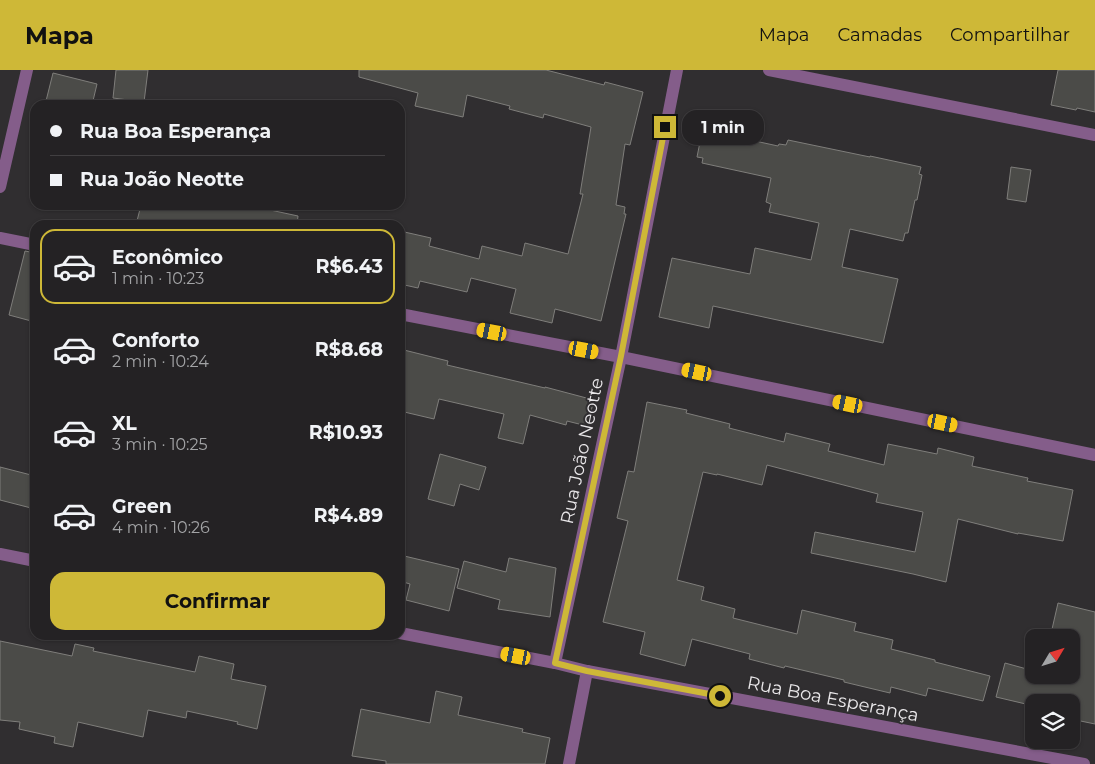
<!DOCTYPE html>
<html lang="pt">
<meta charset="utf-8">
<style>
body{margin:0;font-family:Montserrat,sans-serif;background:#302f31;color:#f1f3f6;height:100vh;display:flex;flex-direction:column;font-size:19px;white-space:nowrap}
*{box-sizing:border-box;margin:0}
p{font-size:16px;color:#a3a4a6}
.icon{flex:none;width:28px;height:28px;fill:none;stroke:currentColor;stroke-width:2;stroke-linecap:round;stroke-linejoin:round}
.map{position:relative;flex:1;overflow:hidden}
.side{position:absolute;left:30px;top:150px;width:375px;height:420px;display:flex;flex-direction:column;background:#242224;border-radius:15px;box-shadow:0 1px 4px #0004,0 0 0 1px #413f41}
.side>*{flex:none}
.guide{position:absolute;left:30px;top:30px;width:375px;height:110px;border-radius:15px;box-shadow:0 1px 4px #0004,0 0 0 1px #413f41;display:grid;align-content:center;height:110px;padding:0 20px;background:#242224}
.needle{width:32px;rotate:52deg}
.tools{position:absolute;left:1025px;top:559px;display:grid;gap:10px}
.tools a{display:grid;place-items:center;width:55px;height:55px;border-radius:10px;background:#242224;box-shadow:0 1px 4px #0004,0 0 0 1px #413f41;font-size:25px}
.end{position:absolute;width:22px;height:22px;margin:-11px;border:6px solid #ceb837;background:#111;box-shadow:0 0 0 2px #111}
.from{border-radius:50%}
.bubble{position:absolute;height:35px;border-radius:15px;background:#242224;box-shadow:0 1px 4px #0004,0 0 0 1px #413f41;font-size:16px;font-weight:700;line-height:35px;text-align:center}
.car{position:absolute;width:15px;height:30px;margin:-15px -8px;border-radius:6px;box-shadow:0 0 4px 1px #0007;background:linear-gradient(#f5c518 24%,#345 0 40%,#f5c518 0 76%,#345 0 86%,#f5c518 0)}
.guide b{display:flex;align-items:center;gap:18px;height:48px;font-size:19px}
.guide b+b{border-top:1px solid #413f41}
.guide i{width:12px;height:12px;background:#f1f3f6}
ul{padding:9px 0 0;list-style:none}
li{display:flex;align-items:center;gap:15px;height:75px;margin:0 10px 8px;padding:0 10px;border:2px solid transparent;border-radius:15px}
li div{flex:1}
li b{display:block;font-size:19px}
li em{font-style:normal;font-weight:700}
li.on{border-color:#ceb837}
li>.icon{width:45px;height:45px;stroke-width:1.5}
.button{display:flex;gap:10px;margin-top:auto;padding:10px 20px}
.button a{flex:1;height:58px;border-radius:15px;background:#ceb837;color:#111;font-size:20px;font-weight:700;line-height:58px;text-align:center}
header{display:flex;align-items:center;gap:30px;box-sizing:border-box;height:70px;padding:0 25px;background:#ceb837;color:#111}
header strong{font-size:24px}
nav{display:flex;gap:28px;margin-inline-start:auto;font-size:18px}
.map>svg:first-child{display:block}
.building{fill:#4b4b48;stroke:#7f7e7b}
.lines{fill:none;stroke-linecap:round;stroke-linejoin:round}
.street{stroke:#845d8a;stroke-width:12}
.route{stroke:#ceb837;stroke-width:6}
.labels{text-anchor:middle;stroke-width:4;stroke-linejoin:round;paint-order:stroke}
.street-label{font-size:18px;fill:#eae8ea;stroke:#302e30}
</style>
<header>
<strong>Mapa</strong>
<nav><a>Mapa</a><a>Camadas</a><a>Compartilhar</a></nav>
</header>
<div class="map">
<svg width="1095" height="694" viewBox="0 0 1095 694">
<rect width="100%" height="100%" fill="#302e30"/>
<g class="building">
<polygon points="116,0 148,0 144,32 113,28"/>
<polygon points="359,0 546,0 604,15 605,12 643,22 630,75 625,74 616,135 625,137 624,144 626,144 601,251 555,239 552,253 510,243 516,219 471,208 467,222 420,211 418,218 400,214 400,161 431,168 429,176 479,189 482,176 522,186 525,173 568,184 583,124 580,124 591,57 544,44 543,48 509,39 510,36 467,25 463,47 415,36 418,23 359,7"/>
<polygon points="1058,0 1095,0 1095,42 1077,38 1076,40 1051,35"/>
<polygon points="53,3 97,14 92,35 45,35"/>
<polygon points="709,61 778,76 779,74 786,75 788,70 870,87 870,86 921,97 919,104 922,105 917,130 915,130 908,163 905,163 903,171 850,159 842,197 898,209 883,273 713,236 709,258 659,247 672,188 750,204 755,178 811,190 819,153 769,142 771,134 766,132 771,108 702,93 703,88 697,87 701,67 707,69"/>
<polygon points="1011,97 1031,100 1026,132 1007,129"/>
<polygon points="141,135 247,135 298,146 297,155 136,155"/>
<polygon points="25,181 35,183 35,252 9,245"/>
<polygon points="400,279 448,291 447,295 545,318 545,317 594,330 587,356 567,351 566,355 530,345 523,374 498,368 504,344 439,329 434,349 400,341"/>
<polygon points="647,332 687,340 686,343 730,354 729,358 784,372 786,363 830,374 828,381 884,395 888,374 937,384 938,378 974,387 972,396 1028,408 1027,411 1073,420 1063,471 1018,463 1018,464 958,449 946,512 913,504 811,483 815,462 915,482 923,442 876,432 878,424 767,395 762,415 717,404 717,405 703,402 677,510 704,517 701,530 735,539 733,548 797,564 802,540 856,553 854,561 893,570 891,579 935,590 935,592 990,606 983,631 928,618 926,626 891,617 890,623 844,612 844,610 785,596 784,598 749,589 750,584 692,569 685,596 640,584 645,562 603,552 628,451 617,448 628,401 634,402"/>
<polygon points="440,384 486,397 479,420 460,414 454,436 428,429"/>
<polygon points="0,397 35,406 35,439 0,430"/>
<polygon points="400,485 459,499 449,541 406,530 410,514 400,511"/>
<polygon points="509,488 556,498 550,547 498,539 500,530 457,518 464,491 506,502"/>
<polygon points="1058,533 1095,542 1095,654 1071,649 1071,632 1030,632 1030,635 996,627 1005,593 1034,601 1034,605 1071,605 1071,568 1050,568"/>
<polygon points="0,571 72,586 75,574 94,578 93,581 195,602 199,586 234,594 231,609 266,616 257,659 237,654 238,652 187,641 186,648 148,640 143,667 78,652 73,677 54,673 55,667 19,659 20,652 0,650"/>
<polygon points="436,621 462,627 458,645 523,659 522,662 550,668 545,694 386,694 386,691 352,686 361,639 430,653"/>
</g>
<g class="lines">
<g class="street">
<polyline points="769,0 1095,65"/>
<polyline points="0,117 27,0"/>
<polyline points="0,168 35,175"/>
<polyline points="400,244 621,287 1095,385"/>
<polyline points="0,484 35,491"/>
<polyline points="400,563 555,593 587,601 1084,694"/>
<polyline points="555,593 621,287 677,0"/>
<polyline points="569,694 587,601"/>
</g>
</g>
<g class="lines">
<polyline class="route" points="665,57 621,286 555,593 587,601 720,626"/>
</g>
<g class="labels">
<g class="street-label">
<text transform="translate(582 381) rotate(-78)" y="6">Rua João Neotte</text>
<text transform="translate(833 629) rotate(11)" y="6">Rua Boa Esperança</text>
</g>
</g>
</svg>
<div class="tools">
<a><svg class="needle" viewBox="-14 -14 28 28"><path d="M0-13l5 13h-10z" fill="#e53935"/><path d="M0 13l5-13h-10z" fill="#a3a4a6"/></svg></a>
<a><svg class="icon" aria-label="layers" viewBox="0 0 24 24"><path d="M12 4l9 5-9 5-9-5zM3 14l9 5 9-5"/></svg></a>
</div>
<i class="end from" style="left:720px;top:626px"></i>
<i class="end" style="left:665px;top:57px"></i>
<div class="bubble" style="left:682px;top:40px;width:82px">1 min</div>
<i class="car" style="left:492px;top:262px;rotate:281deg"></i>
<i class="car" style="left:584px;top:280px;rotate:101deg"></i>
<i class="car" style="left:697px;top:302px;rotate:282deg"></i>
<i class="car" style="left:848px;top:334px;rotate:282deg"></i>
<i class="car" style="left:943px;top:353px;rotate:102deg"></i>
<i class="car" style="left:516px;top:586px;rotate:281deg"></i>
<div class="guide">
<b><i class="from"></i>Rua Boa Esperança</b>
<b><i></i>Rua João Neotte</b>
</div>
<section class="side">
<ul>
<li class="on"><svg class="icon" aria-label="car" viewBox="0 0 24 24"><path d="M5 17H2v-5l4-1 3-4h7l3 4 3 1v5h-3M9 17h6M6 11h13"/><circle cx="7" cy="17" r="2"/><circle cx="17" cy="17" r="2"/></svg><div><b>Econômico</b><p>1 min · 10:23</p></div><em>R$6.43</em></li>
<li><svg class="icon" aria-label="car" viewBox="0 0 24 24"><path d="M5 17H2v-5l4-1 3-4h7l3 4 3 1v5h-3M9 17h6M6 11h13"/><circle cx="7" cy="17" r="2"/><circle cx="17" cy="17" r="2"/></svg><div><b>Conforto</b><p>2 min · 10:24</p></div><em>R$8.68</em></li>
<li><svg class="icon" aria-label="car" viewBox="0 0 24 24"><path d="M5 17H2v-5l4-1 3-4h7l3 4 3 1v5h-3M9 17h6M6 11h13"/><circle cx="7" cy="17" r="2"/><circle cx="17" cy="17" r="2"/></svg><div><b>XL</b><p>3 min · 10:25</p></div><em>R$10.93</em></li>
<li><svg class="icon" aria-label="car" viewBox="0 0 24 24"><path d="M5 17H2v-5l4-1 3-4h7l3 4 3 1v5h-3M9 17h6M6 11h13"/><circle cx="7" cy="17" r="2"/><circle cx="17" cy="17" r="2"/></svg><div><b>Green</b><p>4 min · 10:26</p></div><em>R$4.89</em></li>
</ul>
<div class="button"><a>Confirmar</a></div>
</section>
</div>
